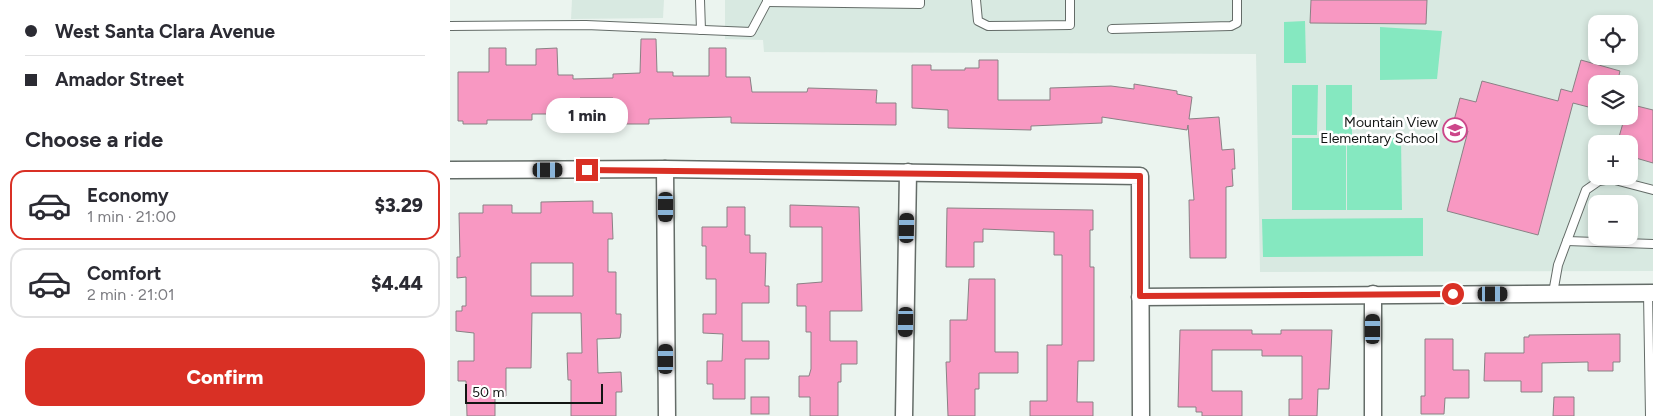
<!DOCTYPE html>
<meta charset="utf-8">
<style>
body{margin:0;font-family:Figtree,sans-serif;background:#f7f7f7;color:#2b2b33;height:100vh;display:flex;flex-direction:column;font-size:19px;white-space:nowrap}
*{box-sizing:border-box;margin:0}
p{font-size:16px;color:#7c7c81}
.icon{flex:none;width:28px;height:28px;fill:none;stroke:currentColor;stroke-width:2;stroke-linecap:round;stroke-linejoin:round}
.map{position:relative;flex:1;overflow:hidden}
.sheet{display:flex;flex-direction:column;background:#fff;width:450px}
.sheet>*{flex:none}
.guide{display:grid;align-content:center;height:110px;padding:0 25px;background:#fff}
.fabs{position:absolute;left:1138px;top:15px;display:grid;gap:10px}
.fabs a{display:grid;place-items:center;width:50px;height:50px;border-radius:10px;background:#fff;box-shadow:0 2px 8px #0003;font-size:25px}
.scale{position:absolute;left:15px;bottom:12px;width:138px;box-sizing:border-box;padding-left:5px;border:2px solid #121513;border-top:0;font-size:14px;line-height:18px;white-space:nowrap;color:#121513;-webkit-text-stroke:4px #fff;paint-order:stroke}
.end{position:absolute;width:22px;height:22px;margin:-11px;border:6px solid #d93025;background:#fff;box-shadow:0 0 0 2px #fff}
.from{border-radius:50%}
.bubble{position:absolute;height:35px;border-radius:15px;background:#fff;box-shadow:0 2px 8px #0003;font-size:16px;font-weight:800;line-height:35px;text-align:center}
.car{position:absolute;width:15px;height:30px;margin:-15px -8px;border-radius:6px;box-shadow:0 0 4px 1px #0007;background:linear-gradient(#222 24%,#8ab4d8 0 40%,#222 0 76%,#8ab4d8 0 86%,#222 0)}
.guide b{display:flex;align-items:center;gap:18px;height:48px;font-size:19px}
.guide b+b{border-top:1px solid #e1e1e2}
.guide i{width:12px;height:12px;background:#2b2b33}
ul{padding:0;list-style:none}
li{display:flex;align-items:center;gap:15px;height:70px;margin:0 10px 8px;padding:0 15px;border:2px solid #e1e1e2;border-radius:15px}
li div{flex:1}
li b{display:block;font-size:19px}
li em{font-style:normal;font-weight:800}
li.selected{border-color:#d93025}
li>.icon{width:45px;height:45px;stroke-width:1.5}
h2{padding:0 25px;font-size:22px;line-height:60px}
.action{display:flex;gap:10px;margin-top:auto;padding:10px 25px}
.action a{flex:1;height:58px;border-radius:15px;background:#d93025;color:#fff;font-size:20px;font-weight:800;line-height:58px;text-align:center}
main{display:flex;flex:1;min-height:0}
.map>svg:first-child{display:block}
.built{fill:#d8e9e1;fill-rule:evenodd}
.green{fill:#85e8c0}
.building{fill:#f898c2;stroke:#8a8185;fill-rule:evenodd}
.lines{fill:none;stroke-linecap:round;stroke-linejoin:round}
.service-casing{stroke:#646c68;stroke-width:10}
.minor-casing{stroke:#646c68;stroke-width:19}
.service{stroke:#fff;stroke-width:8}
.minor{stroke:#fff;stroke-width:16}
.route{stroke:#d93025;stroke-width:6}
.labels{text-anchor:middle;stroke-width:5;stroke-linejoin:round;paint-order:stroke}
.poi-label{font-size:14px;fill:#121513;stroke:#fff;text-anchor:end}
</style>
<main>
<section class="sheet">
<div class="guide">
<b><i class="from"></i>West Santa Clara Avenue</b>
<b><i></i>Amador Street</b>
</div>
<h2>Choose a ride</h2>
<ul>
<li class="selected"><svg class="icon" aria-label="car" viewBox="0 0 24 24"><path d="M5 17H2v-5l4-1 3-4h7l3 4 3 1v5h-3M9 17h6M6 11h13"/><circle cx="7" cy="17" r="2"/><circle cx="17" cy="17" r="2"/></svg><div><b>Economy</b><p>1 min · 21:00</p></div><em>$3.29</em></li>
<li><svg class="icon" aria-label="car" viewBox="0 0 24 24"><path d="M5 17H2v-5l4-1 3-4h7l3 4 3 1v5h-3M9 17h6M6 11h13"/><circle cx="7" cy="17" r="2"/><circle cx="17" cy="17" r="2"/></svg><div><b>Comfort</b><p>2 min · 21:01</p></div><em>$4.44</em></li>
</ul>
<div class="action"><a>Confirm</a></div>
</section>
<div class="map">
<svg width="1203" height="416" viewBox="0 0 1203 416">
<rect width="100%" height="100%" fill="#ebf4ef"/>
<g class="built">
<polygon points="122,0 214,0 213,18 121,19"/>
<path d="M275,0H1203V271L810,272L806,54L314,52L313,40L275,39ZM1146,24H1179V56H1146ZM1146,84H1179V116H1146ZM1146,144H1179V176H1146ZM1146,204H1179V236H1146Z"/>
</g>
<g class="green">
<polygon points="855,21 856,63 834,63 834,22"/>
<polygon points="930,27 992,31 987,79 930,80"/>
<polygon points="842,85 868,85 867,135 842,135"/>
<rect x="876" y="85" width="26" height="50"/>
<rect x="842" y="138" width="54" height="72"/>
<polygon points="897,138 951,138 952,210 897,210"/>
<polygon points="973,218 973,256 813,257 812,219"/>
</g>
<g class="building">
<polygon points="861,0 977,0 976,24 860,23"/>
<polygon points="191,39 206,39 207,72 223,72 223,76 259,76 259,48 276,48 276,77 300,77 302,92 357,92 358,88 427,90 426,103 446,103 446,125 281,123 281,117 199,119 199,124 163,124 163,98 130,98 130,122 111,122 111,114 82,114 82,120 37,120 37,124 13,124 13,121 8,121 8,72 39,72 39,48 56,48 56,65 86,65 86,49 107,48 108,75 123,75 123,79 163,78 163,74 190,73"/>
<polygon points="529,60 548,60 548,100 600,100 600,88 661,86 684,89 684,84 727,91 727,94 742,97 739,119 769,117 772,150 784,149 785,169 782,169 783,186 776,187 776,258 740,258 739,200 744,200 738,125 737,130 652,117 652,123 581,126 581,130 498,128 498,110 462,108 462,65 481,65 481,70 515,70 515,68 529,68"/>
<polygon points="1131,60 1170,71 1167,84 1146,84 1146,109 1123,103 1088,235 997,211 1018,131 1002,128 1010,98 1026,102 1032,81 1108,101 1111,89 1122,92"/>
<polygon points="1179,104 1203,110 1203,163 1179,156 1179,144 1167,144 1175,116 1179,116"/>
<path d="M143,201V213H162L163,239H158V272H166V314H171V332L170,338L147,339L148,373L171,372L172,392H166V416H121V380H118L117,353H132L131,313H82L81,368H56V396L45,397V416H17L16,381H8V361H24V333L6,331V311H12V306H16V277L7,278V257H10L9,213H33V205H62V213H91V202ZM81,263H123V296H81Z"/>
<polygon points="340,205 409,207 412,311 380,311 380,341 407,341 407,364 391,364 391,382 388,382 388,416 360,416 360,397 349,397 349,376 359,376 361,369 361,332 356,332 356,306 347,306 347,284 372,282 372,227 340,227"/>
<polygon points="277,207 295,207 295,235 300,235 300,253 316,253 315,286 319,286 319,303 292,303 292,341 319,341 319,359 295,359 295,399 263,399 263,384 257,384 257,361 272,361 273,334 253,333 253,314 266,314 266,279 256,279 256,246 252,246 252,227 277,227"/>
<polygon points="497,208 643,210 643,230 640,230 640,267 644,267 644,361 628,361 627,402 643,402 643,416 580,416 580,401 597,401 597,345 612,345 612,255 604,255 604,232 533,229 533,242 524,242 524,267 496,267"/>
<polygon points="519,279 545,279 545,352 568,352 568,373 529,373 529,389 525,389 525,416 498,416 496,362 500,362 500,320 517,320"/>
<polygon points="730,330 802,330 802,334 831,334 831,330 882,330 879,389 868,389 867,416 839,416 839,399 852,399 852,356 812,356 812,350 762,350 762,391 792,391 792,416 752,416 752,412 746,412 746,407 728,407"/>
<polygon points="1170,334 1170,362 1163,362 1163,371 1138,371 1138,362 1092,363 1092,392 1071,392 1071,381 1034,381 1035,353 1074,353 1074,337 1079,337 1079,335"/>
<polygon points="975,339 1003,339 1003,370 1019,370 1019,398 995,398 994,414 971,414 971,396 975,396"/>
<rect x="301" y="397" width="18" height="17"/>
<polygon points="1104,397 1124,397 1124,416 1103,416"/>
</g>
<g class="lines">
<g class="service-casing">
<g id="service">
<polyline points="250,0 251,30"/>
<polyline points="317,0 317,2 470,4 470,0"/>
<polyline points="526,0 528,21 538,26 620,25 620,0"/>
<polyline points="0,26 136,25 301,32 317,2"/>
<polyline points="662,29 781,26 787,23 787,0"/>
<polyline points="1117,241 1203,244"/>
<polyline points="1103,293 1108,265 1136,190 1149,181 1161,179 1203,190"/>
<polyline points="1198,293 1200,416"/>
</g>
</g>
<g class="minor-casing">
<g id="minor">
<polyline points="215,169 217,416"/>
<polyline points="0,170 215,169 690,176 691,416"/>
<polyline points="923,294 923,416"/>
<polyline points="690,297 1203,293"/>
<polyline points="454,416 458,172"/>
</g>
</g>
<use href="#service" class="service"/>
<use href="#minor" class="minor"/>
</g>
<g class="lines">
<polyline class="route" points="137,170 690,176 690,296 1003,294"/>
</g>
<defs>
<g id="school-ring" transform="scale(1.25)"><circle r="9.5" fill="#fff" stroke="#cc478a" stroke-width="1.5"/><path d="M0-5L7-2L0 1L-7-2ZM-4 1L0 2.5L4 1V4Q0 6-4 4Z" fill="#cc478a"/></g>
</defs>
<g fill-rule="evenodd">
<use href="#school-ring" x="1005" y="130"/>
</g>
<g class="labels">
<g class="poi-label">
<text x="988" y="127">Mountain View<tspan x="988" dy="16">Elementary School</tspan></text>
</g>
</g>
</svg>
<div class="fabs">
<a><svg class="icon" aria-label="locate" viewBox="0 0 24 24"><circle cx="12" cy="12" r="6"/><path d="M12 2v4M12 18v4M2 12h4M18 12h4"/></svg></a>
<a><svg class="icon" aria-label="layers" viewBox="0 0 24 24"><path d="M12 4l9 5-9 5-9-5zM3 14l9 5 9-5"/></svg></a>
<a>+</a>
<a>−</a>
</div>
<div class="scale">50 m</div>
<i class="end from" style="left:1003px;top:294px"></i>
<i class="end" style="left:137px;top:170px"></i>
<div class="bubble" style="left:96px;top:98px;width:82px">1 min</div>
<i class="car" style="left:98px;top:170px;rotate:90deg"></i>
<i class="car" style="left:216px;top:207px;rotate:180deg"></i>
<i class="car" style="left:457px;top:228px;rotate:1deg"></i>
<i class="car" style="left:1043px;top:294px;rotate:90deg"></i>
<i class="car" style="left:456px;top:322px;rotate:181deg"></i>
<i class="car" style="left:923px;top:329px;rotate:0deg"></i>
<i class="car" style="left:216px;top:359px;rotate:0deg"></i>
</div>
</main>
